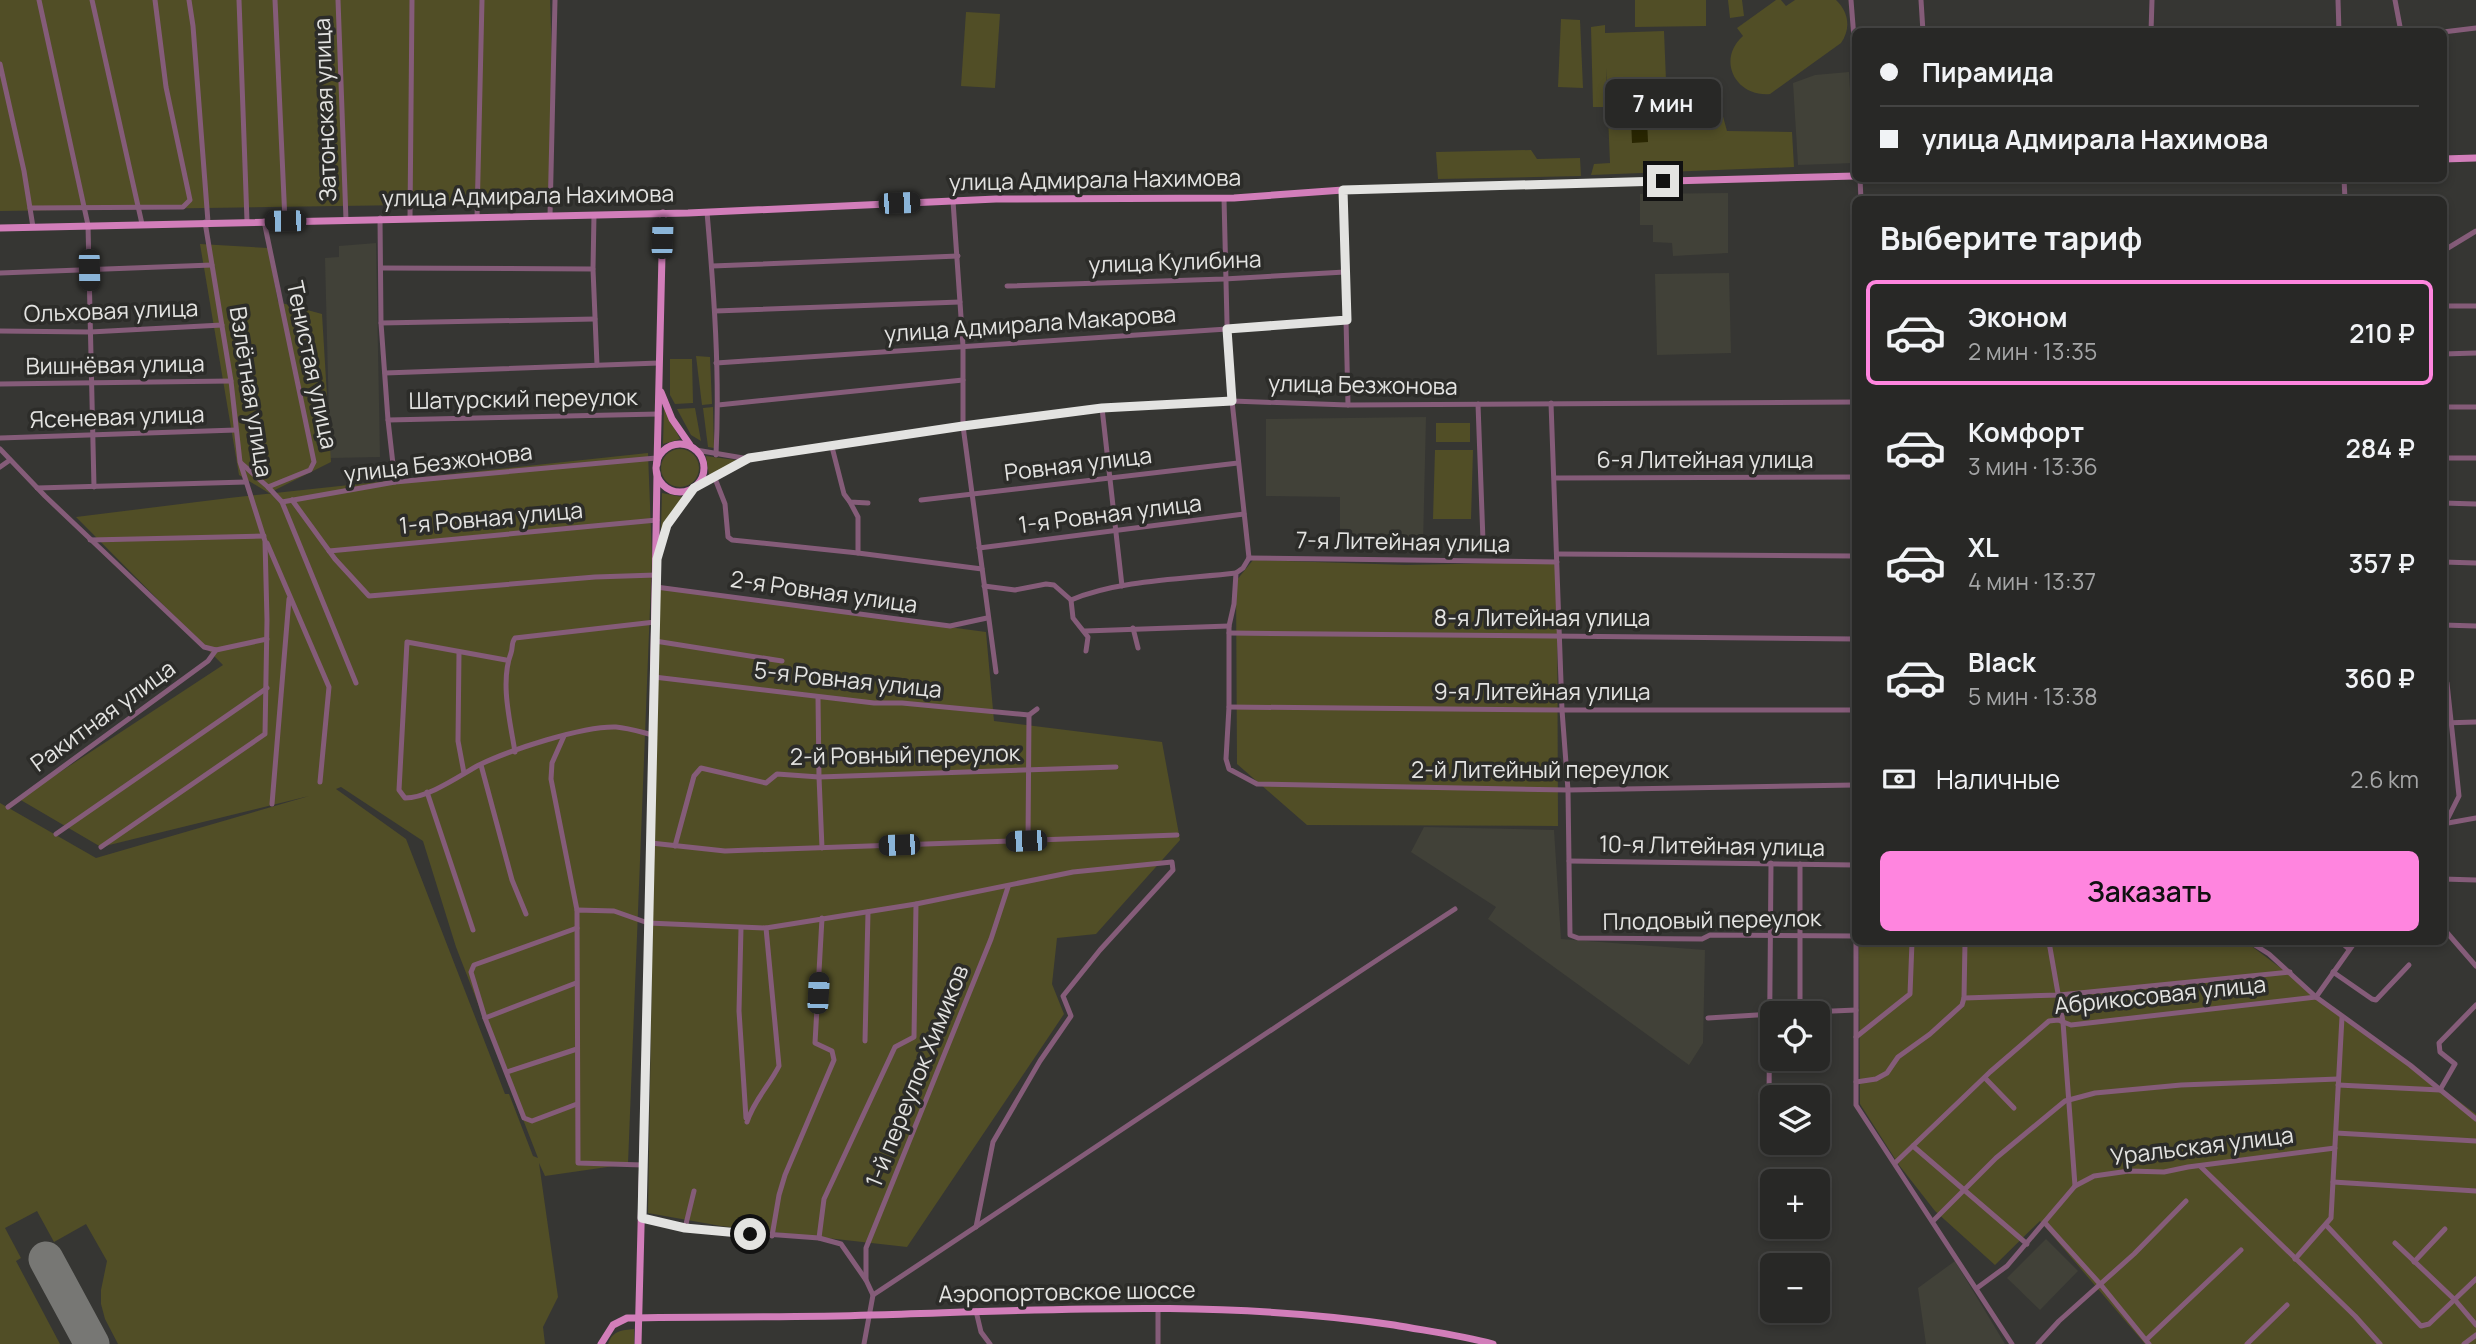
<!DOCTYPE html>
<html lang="ru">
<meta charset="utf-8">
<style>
body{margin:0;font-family:Manrope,sans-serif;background:#343432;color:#f1f3f6;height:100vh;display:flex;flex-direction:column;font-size:26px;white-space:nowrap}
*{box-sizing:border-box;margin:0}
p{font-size:23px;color:#a5a6a7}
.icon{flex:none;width:38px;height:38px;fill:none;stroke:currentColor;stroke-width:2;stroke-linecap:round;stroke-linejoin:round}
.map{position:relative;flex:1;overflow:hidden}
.panel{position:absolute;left:1852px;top:196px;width:595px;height:749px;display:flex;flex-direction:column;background:#282826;border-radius:10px;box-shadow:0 4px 10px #0003,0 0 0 2px #444443}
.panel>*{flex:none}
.top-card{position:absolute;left:1852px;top:28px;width:595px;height:154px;border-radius:10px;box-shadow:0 4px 10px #0003,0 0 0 2px #444443;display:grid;align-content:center;height:154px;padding:0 28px;background:#282826}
.tools{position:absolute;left:1760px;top:1001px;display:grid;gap:14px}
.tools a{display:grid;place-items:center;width:70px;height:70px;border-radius:10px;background:#282826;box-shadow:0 4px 10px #0003,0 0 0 2px #444443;font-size:35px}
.end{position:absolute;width:32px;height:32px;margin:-16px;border:9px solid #e3e3e1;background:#111;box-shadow:0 0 0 4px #111}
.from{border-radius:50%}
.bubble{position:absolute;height:49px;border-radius:10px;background:#282826;box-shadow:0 4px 10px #0003,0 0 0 2px #444443;font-size:23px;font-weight:600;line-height:49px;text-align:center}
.car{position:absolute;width:21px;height:42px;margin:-21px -10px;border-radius:9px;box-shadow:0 0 5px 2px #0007;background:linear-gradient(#222 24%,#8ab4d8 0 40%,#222 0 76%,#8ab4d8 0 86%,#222 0)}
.top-card b{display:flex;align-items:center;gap:24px;height:66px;font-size:26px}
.top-card b+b{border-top:2px solid #444443}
.top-card i{width:18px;height:18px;background:#f1f3f6}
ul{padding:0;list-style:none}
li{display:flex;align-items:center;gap:21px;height:105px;margin:0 14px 10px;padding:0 14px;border:4px solid transparent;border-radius:10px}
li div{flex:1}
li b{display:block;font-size:26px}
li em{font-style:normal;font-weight:600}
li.active{border-color:#ff85df}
li>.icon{width:63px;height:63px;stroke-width:1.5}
h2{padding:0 28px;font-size:32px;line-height:84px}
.pay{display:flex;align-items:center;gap:18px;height:77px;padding:0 28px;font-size:26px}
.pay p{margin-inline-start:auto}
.primary-button{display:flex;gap:14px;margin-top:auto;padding:14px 28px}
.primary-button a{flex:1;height:80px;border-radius:10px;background:#ff85df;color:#111;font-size:28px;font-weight:600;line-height:80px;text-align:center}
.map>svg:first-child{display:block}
.built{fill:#414138}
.green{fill:#514e26;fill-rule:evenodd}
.water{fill:#2a2702}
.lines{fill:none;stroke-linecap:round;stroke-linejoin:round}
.runway{stroke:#777774;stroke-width:35}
.minor{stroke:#855c79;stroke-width:5}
.major{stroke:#d27eba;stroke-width:7}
.route{stroke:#e3e3e1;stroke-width:9}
.labels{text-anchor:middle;stroke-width:7;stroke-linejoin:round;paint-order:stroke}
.street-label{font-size:23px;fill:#e3e3e1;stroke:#2c2c29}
</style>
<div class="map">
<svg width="2476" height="1344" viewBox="0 0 2476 1344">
<rect width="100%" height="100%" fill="#363633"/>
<g class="built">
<polygon points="1849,72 1854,163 1798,165 1793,83 1815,75"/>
<polygon points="1728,193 1728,253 1673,256 1672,243 1653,242 1653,225 1640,225 1640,194"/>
<polygon points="376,243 380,457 330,458 325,258 339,257 339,246"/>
<polygon points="1729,273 1731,353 1657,355 1655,274"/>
<polygon points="1426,417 1423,545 1340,543 1340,497 1266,496 1266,419"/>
<polygon points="1424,827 1554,830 1561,939 1705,950 1703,1043 1689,1065 1488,919 1496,907 1411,852"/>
<polygon points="2046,1239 2078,1271 2040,1310 2007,1278"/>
<polygon points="1955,1261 2005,1344 1926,1344 1918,1288"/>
</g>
<g class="green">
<polygon points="0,0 550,0 553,85 548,203 0,211"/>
<polygon points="1635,0 1706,0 1706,26 1635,27"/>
<polygon points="1728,0 1742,0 1744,16 1730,18"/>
<path d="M1776,0H1781L1786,6L1795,0H1836C1849,12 1851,29 1841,43L1770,94C1736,97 1716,60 1743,36L1737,28Z"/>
<polygon points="966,12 1000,14 995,88 961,86"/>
<polygon points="1561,19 1580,20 1583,88 1558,87"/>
<polygon points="1605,25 1605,33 1664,31 1667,105 1719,102 1727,131 1792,132 1794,167 1591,175 1594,164 1610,163 1606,68 1606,107 1593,107 1591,27"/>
<polygon points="1531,150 1537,159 1580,158 1581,176 1438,179 1436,152"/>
<polygon points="200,244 268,248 278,302 322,314 331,462 269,493 239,475"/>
<polygon points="696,356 710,357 712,404 702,405"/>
<polygon points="670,359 692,359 693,403 675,404 670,395"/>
<polygon points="664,407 680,439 663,444"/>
<polygon points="713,407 714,448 708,447 703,408"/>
<polygon points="695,408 701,441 691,435 677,409"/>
<rect x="1436" y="423" width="34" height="19"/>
<circle cx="680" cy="468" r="19"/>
<polygon points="1435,450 1473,450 1471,519 1433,519"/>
<path d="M648,453L652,557L628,1164L545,1176L539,1163L558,1297L543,1327L545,1344H118L105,1319L101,1304V1290L107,1261L86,1224L54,1242L37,1211L5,1228L21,1258L16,1261L60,1344H0V803L96,858L309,796L101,847L19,799L223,665L76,517L229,498ZM341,787L423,841L456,947L538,1158L533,1156L509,1094H505L406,839L336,789Z"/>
<polygon points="706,456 735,460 736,462 709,475"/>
<polygon points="662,493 682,497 662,530 661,530"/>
<polygon points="1253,560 1406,565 1557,562 1558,826 1307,825 1237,764 1236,581"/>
<polygon points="658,588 986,632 994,721 1162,742 1180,840 1096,934 1057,938 1052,984 1064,1014 907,1247 721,1226 648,1213"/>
<polygon points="1859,942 2246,942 2476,1114 2476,1344 2145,1344 2040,1221 1995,1265 1935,1211 1899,1165 1860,1104"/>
<path d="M634,1329V1344H608C612,1331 622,1330 634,1329Z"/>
</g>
<polygon class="water" points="1631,119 1647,119 1648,142 1632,143"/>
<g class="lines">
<polyline class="runway" points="46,1259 92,1344"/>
<g class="minor">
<polyline points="39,0 88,225 94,487"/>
<polyline points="92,0 142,224"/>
<polyline points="189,0 193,26 208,222"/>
<polyline points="239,0 247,221"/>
<polyline points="275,0 285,221"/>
<polyline points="338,0 346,220"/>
<polyline points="1851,0 1855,51"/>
<polyline points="1921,0 1923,32"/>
<polyline points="2338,0 2339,32"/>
<polyline points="2395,0 2401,32"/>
<polyline points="2151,32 2152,0"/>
<polyline points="2443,32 2476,28"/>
<polyline points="0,64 24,171 33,227"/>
<polyline points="1860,178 1861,200"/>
<polyline points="2344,178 2345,200"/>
<polyline points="1343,190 1348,405"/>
<polyline points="1224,198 1228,364 1249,558"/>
<polyline points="953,201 963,346 963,426 996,672"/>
<polyline points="30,208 183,207 190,200 166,87 155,0"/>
<path d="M707,212C714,293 720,374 716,455"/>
<polyline points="594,215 593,269 597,365"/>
<polyline points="550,216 555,0"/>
<polyline points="380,218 381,323 388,420 395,482"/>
<polyline points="410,218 412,0"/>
<polyline points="477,218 482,0"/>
<polyline points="264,221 314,462 310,470 268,487"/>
<polyline points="2443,251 2476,231"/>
<polyline points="712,266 958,256"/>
<polyline points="382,268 593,269"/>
<polyline points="0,273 212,265"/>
<polyline points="1007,286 1224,279 1345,272"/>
<polyline points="2443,306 2476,306"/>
<polyline points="715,311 960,302"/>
<polyline points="381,323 595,319"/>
<polyline points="0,331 90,332 222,325"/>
<polyline points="2443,354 2476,353"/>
<polyline points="716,363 1227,329 1347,319"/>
<polyline points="385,373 659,363"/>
<polyline points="0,384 231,381"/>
<polyline points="1551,403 1562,710 1568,790 1570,935 1578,938 1702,939 1710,935 1855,936"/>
<polyline points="1478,404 1483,541"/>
<polyline points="718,405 963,380"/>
<polyline points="2443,407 2476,407"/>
<polyline points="1102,408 1122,586"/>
<polyline points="388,420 659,414"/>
<polyline points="0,438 236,430"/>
<polyline points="832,447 844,494 850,502 868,503"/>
<polyline points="0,449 45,496 204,647 216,650 267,639"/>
<polyline points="696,450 749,459 963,426 1102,408 1232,401 1348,405 1855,402"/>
<polyline points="2443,458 2476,458"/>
<polyline points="241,463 268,487 282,502 395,482 656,458 667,448"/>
<polyline points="0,467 10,460"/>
<polyline points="714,476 725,504 728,537 732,540 858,553 982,569"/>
<polyline points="1555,478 1855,477"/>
<polyline points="696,486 749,459"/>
<polyline points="37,488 246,482"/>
<polyline points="292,500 335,559 369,596 595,577 656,575"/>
<polyline points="921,500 1238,463"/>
<polyline points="282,502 356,683"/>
<polyline points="850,502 858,517 858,553"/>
<polyline points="2443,503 2476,504"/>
<polyline points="90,540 264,536"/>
<polyline points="267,543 329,687 320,782"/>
<polyline points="979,548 1244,514"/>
<polyline points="329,551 657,520"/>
<polyline points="1558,554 1855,556"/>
<polyline points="1249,558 1243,568 1236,573 1234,604 1229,626 1229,707 1226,759 1229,769 1257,784 1568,790 1855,785"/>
<polyline points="1249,558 1557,562"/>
<polyline points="2443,562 2476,563"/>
<path d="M984,586L1015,590L1046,584L1054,585L1071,600C1118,580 1185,579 1236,573"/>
<polyline points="656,587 950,626 987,618"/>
<polyline points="1071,600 1073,618 1088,637 1086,651"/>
<polyline points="2443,625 2476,626"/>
<polyline points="1133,628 1138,648"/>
<polyline points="1085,631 1229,626"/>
<polyline points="1229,633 1855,639"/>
<polyline points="655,641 782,661"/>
<polyline points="459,652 458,741 464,773"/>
<path d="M506,660L407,642L399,790L405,798C428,798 459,776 479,765C510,750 582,726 616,727C628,728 641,732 653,735"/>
<polyline points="654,677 874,703 902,703 1029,715 1037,709"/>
<polyline points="2443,679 2445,679 2447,683 2459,796 2443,828"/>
<polyline points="818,697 819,777 822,848"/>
<polyline points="1229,707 1562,710 1855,710"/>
<polyline points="2443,723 2476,722"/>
<polyline points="564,736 552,763 551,779 577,910"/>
<path d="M515,752C510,721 500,682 511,653C513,648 511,643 515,638L655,622"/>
<polyline points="481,765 512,880 526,914"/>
<polyline points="427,792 473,930"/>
<polyline points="272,804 289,599"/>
<polyline points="8,807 208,661 216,650"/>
<polyline points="2448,823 2476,818"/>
<polyline points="56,834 267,688"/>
<polyline points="1028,841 1029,715"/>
<polyline points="651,843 725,851 1177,835"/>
<polyline points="675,846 694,776 701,768 766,783 777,774 819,777 1116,767"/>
<polyline points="101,847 265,734 267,620 265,541 240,462 231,381 205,222"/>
<polyline points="1569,861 1855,865"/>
<polyline points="1800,864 1800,1012"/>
<polyline points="2443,879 2476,880"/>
<polyline points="577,928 474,965 471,972 485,1018 524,1118 532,1121 577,1104"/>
<polyline points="741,928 739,1011 746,1118"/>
<polyline points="2443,928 2476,966"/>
<polyline points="1856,942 1856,1105 2012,1344"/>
<polyline points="1961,942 2049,942"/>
<polyline points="2049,942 2063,1022 2075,1186"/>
<polyline points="2250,942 2269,954 2316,997 2410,1065 2476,1119"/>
<polyline points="2341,942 2349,949"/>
<polyline points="2333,972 2372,999 2376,1000 2409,965"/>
<polyline points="2316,997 2355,942"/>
<polyline points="1964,998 1965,942"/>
<polyline points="1787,1013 1856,1010"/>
<polyline points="485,1018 576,983"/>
<polyline points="1708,1018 1773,1014"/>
<polyline points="1856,1037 1910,994 1912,942"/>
<polyline points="865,1041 868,912"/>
<polyline points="507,1072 577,1049"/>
<polyline points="1985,1078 2014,1108"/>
<polyline points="1856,1082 1876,1079 1887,1073 1898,1057 1930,1034 1962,1005 1964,998 2059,995 2290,972"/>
<polyline points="2338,1085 2440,1090 2455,1064 2440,1052 2439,1043 2476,1005"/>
<polyline points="1769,1099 1771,863"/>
<path d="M747,1122C754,1100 769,1086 779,1066L766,928"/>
<polyline points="2336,1133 2476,1141"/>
<polyline points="1913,1146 2027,1244"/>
<polyline points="1895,1163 1990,1072 2049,1021 2058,1020 2071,1025 2316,997"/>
<polyline points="643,1165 578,1163 577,910 614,911 648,923 766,928 916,904 1073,872 1172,862 1173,870 1100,950 1063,996 1071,1016 1040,1061 993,1142 976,1227"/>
<polyline points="2200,1166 2355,1316 2380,1344"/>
<polyline points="2333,1182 2476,1191"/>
<polyline points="641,1218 685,1228 819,1238 841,1244 866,1280 873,1295"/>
<polyline points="1933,1221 1996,1158 2065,1101 2095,1093 2181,1085 2338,1079"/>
<polyline points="2045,1223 2101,1285 2149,1344"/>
<polyline points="2326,1225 2421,1326 2429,1324 2476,1279"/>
<polyline points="685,1228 694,1191"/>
<polyline points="772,1236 779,1195 785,1175 834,1060 832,1051 815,1043 822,918"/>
<polyline points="819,1238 824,1199 895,1047 914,1037 916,904"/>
<polyline points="2395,1243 2455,1300 2476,1325"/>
<polyline points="2295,1259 2331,1218 2342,1017"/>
<polyline points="2414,1262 2445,1229"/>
<polyline points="866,1280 866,1248 991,939 1008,887"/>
<polyline points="1977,1288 2007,1266 2075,1186 2094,1176 2129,1171 2164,1172 2188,1167 2335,1148"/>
<polyline points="1158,1308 1158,1344"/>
<polyline points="976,1311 981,1332 990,1344"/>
<polyline points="2146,1340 2241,1250"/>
<path d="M864,1344L873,1295C1067,1167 1260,1036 1455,909"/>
<polyline points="2038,1344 2059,1321 2134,1254 2186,1201"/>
<polyline points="2247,1344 2287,1305"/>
<polyline points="2464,1344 2476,1335"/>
</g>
<g class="major">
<polyline points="2443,159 2476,158"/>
<polyline points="0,228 688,213 996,199 1234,198 1343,190 1855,176"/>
<polyline points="661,392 672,419 690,445"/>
<circle cx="680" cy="468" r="24"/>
<polyline points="657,464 663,213"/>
<polyline points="660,544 667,525 693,489"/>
<path d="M601,1344L613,1325L627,1318C708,1316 789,1318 871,1315C1045,1310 1221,1299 1394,1325C1427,1331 1461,1335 1493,1344"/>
<polyline points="638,1344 651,843 657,473"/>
</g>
</g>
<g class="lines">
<polyline class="route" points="750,1234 685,1228 642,1218 657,559 667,525 694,488 749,458 963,426 1102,408 1232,401 1227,329 1347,320 1343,190 1663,181"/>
</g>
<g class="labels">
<g class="street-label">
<text transform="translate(325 110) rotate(-92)" y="8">Затонская улица</text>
<text transform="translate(1095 180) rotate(-1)" y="8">улица Адмирала Нахимова</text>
<text transform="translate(528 196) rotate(-1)" y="8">улица Адмирала Нахимова</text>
<text transform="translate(1175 262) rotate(-2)" y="8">улица Кулибина</text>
<text transform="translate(111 311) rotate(-2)" y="8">Ольховая улица</text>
<text transform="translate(1030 324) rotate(-4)" y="8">улица Адмирала Макарова</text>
<text transform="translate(115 365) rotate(-1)" y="8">Вишнёвая улица</text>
<text transform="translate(312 365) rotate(78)" y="8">Тенистая улица</text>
<text transform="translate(1363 385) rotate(1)" y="8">улица Безжонова</text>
<text transform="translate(251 392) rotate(81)" y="8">Взлётная улица</text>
<text transform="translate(523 399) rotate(-1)" y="8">Шатурский переулок</text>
<text transform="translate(117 417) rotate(-2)" y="8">Ясеневая улица</text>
<text x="1705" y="468">6-я Литейная улица</text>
<text transform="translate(438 463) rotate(-7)" y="8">улица Безжонова</text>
<text transform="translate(1078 464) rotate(-7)" y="8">Ровная улица</text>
<text transform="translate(1110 514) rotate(-7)" y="8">1-я Ровная улица</text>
<text transform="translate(491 518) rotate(-5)" y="8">1-я Ровная улица</text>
<text transform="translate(1403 542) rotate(1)" y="8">7-я Литейная улица</text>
<text transform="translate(824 592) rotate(8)" y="8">2-я Ровная улица</text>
<text x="1542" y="626">8-я Литейная улица</text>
<text transform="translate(848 680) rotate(6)" y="8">5-я Ровная улица</text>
<text x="1542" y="700">9-я Литейная улица</text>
<text transform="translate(103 716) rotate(-36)" y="8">Ракитная улица</text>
<text transform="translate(905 755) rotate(-1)" y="8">2-й Ровный переулок</text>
<text x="1540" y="778">2-й Литейный переулок</text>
<text transform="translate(1712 846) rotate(1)" y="8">10-я Литейная улица</text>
<text transform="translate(1712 920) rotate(-1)" y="8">Плодовый переулок</text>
<text transform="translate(2160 995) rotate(-6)" y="8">Абрикосовая улица</text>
<text transform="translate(917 1076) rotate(-68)" y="8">1-й переулок Химиков</text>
<text transform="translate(2202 1146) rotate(-7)" y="8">Уральская улица</text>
<text transform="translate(1067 1292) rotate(-1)" y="8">Аэропортовское шоссе</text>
</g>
</g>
</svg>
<div class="tools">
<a><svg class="icon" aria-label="locate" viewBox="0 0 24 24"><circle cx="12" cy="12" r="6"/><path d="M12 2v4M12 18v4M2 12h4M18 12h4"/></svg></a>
<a><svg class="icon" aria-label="layers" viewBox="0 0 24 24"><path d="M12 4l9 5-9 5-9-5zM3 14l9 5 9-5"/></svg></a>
<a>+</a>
<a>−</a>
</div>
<i class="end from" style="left:750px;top:1234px"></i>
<i class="end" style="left:1663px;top:181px"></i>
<div class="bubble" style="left:1605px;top:79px;width:116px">7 мин</div>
<i class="car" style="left:899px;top:203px;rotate:88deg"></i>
<i class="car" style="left:285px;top:221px;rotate:269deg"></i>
<i class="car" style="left:662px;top:238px;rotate:2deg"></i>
<i class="car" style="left:89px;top:270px;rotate:179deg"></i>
<i class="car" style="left:1026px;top:841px;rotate:268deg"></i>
<i class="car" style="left:899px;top:845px;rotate:268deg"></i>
<i class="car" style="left:818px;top:993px;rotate:3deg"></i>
<div class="top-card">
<b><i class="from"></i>Пирамида</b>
<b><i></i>улица Адмирала Нахимова</b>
</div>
<section class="panel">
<h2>Выберите тариф</h2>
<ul>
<li class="active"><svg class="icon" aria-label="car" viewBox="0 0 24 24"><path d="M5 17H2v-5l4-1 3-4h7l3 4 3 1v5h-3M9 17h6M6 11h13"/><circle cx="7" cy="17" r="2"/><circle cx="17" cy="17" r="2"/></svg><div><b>Эконом</b><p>2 мин · 13:35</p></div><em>210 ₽</em></li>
<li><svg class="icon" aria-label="car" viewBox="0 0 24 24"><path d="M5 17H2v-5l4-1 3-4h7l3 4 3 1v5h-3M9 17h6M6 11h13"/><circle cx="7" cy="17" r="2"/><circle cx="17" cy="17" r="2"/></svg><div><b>Комфорт</b><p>3 мин · 13:36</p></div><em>284 ₽</em></li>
<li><svg class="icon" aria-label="car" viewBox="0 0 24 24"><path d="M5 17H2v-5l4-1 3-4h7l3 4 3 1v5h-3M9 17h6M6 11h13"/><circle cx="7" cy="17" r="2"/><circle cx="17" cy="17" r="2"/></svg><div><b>XL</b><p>4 мин · 13:37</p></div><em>357 ₽</em></li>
<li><svg class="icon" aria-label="car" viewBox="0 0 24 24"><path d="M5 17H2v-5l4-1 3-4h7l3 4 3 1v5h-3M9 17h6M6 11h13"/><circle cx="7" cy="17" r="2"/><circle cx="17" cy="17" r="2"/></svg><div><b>Black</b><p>5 мин · 13:38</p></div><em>360 ₽</em></li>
</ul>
<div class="pay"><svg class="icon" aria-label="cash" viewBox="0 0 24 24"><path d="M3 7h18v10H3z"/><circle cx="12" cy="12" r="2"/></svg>Наличные<p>2.6 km</p></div>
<div class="primary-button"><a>Заказать</a></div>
</section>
</div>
